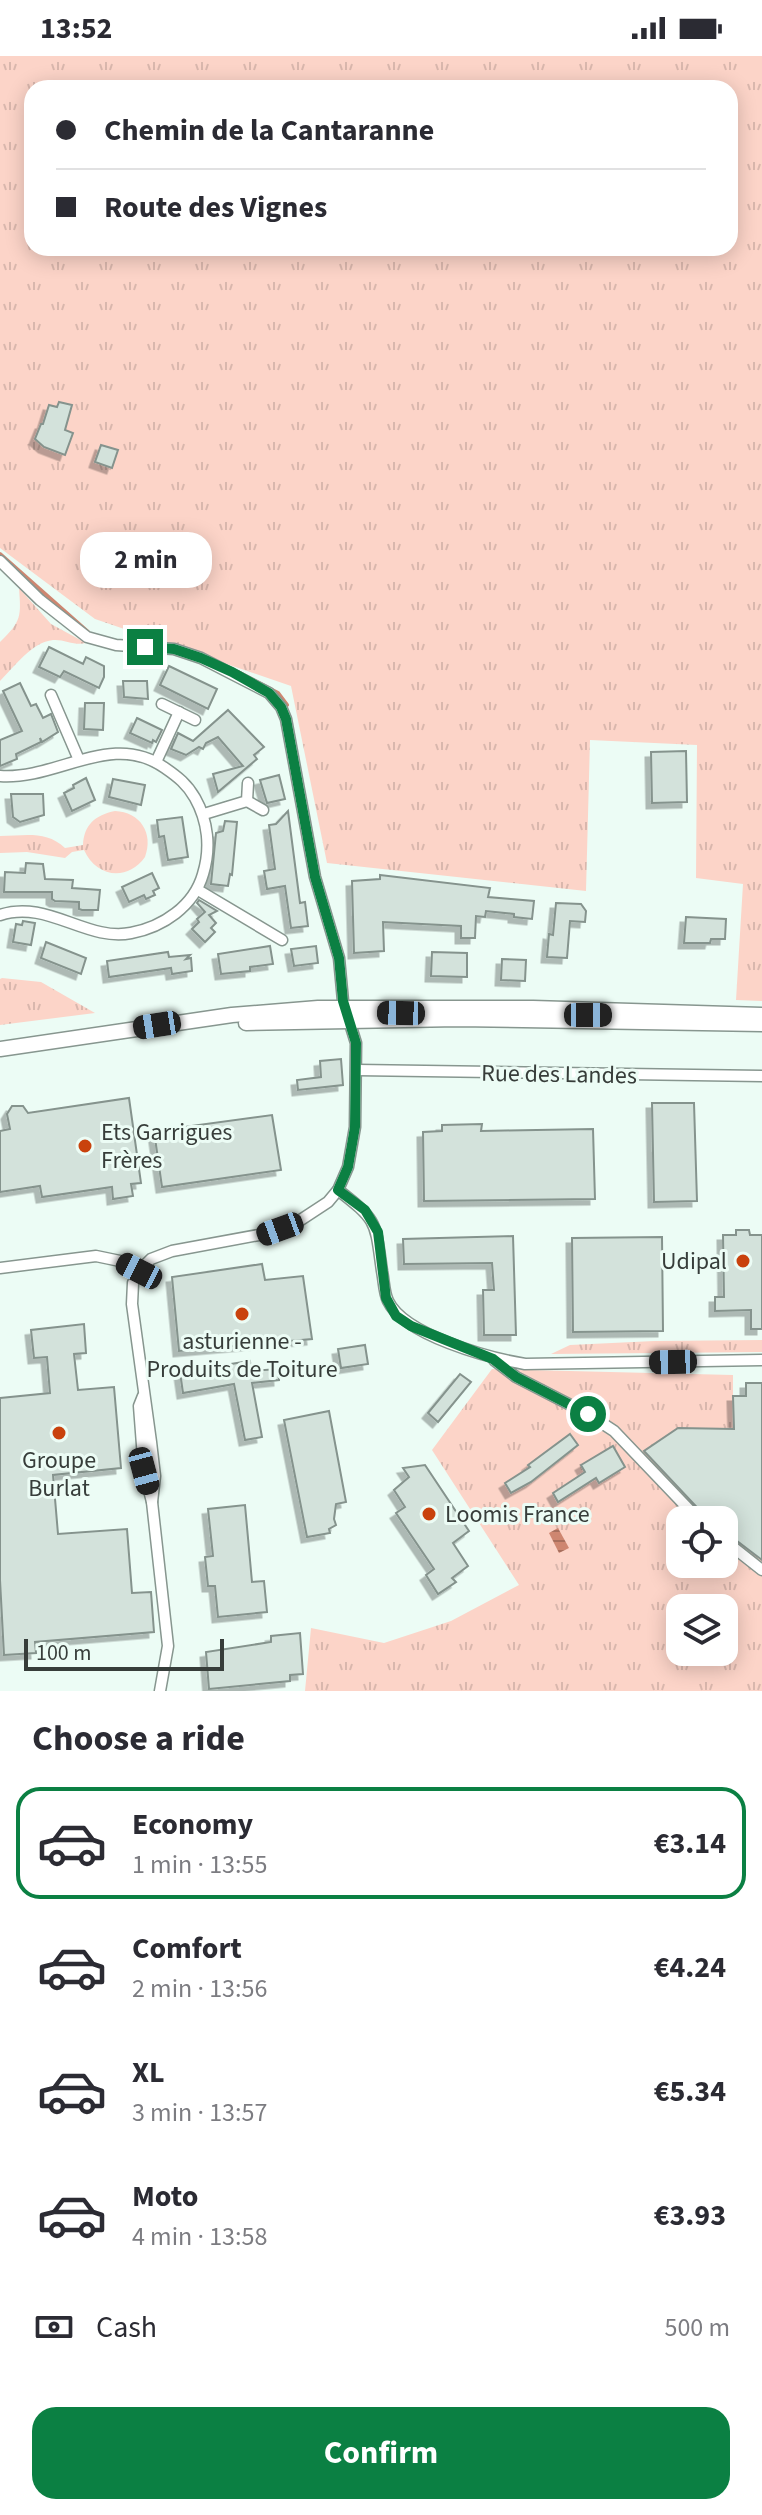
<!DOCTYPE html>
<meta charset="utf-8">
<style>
body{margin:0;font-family:"Source Sans 3",sans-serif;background:#f2f2f3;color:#2b2b33;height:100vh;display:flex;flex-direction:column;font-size:30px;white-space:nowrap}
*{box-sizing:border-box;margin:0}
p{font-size:26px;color:#7c7c81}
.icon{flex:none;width:44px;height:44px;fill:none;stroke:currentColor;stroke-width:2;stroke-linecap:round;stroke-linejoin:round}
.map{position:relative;height:1635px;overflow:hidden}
.panel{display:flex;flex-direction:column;background:#fff;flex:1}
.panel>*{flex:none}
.hud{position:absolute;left:24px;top:24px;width:714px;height:176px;border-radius:24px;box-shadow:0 4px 20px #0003;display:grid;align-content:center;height:176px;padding:0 32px;background:#fff}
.fabs{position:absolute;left:666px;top:1450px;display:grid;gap:16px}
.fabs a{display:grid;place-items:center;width:72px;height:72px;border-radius:16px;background:#fff;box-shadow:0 4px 20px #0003;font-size:40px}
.scale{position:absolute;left:24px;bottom:20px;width:200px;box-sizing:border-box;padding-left:8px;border:4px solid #373d3a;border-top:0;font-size:22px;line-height:28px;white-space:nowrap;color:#373d3a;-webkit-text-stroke:6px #ecfcf5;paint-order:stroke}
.end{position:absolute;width:36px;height:36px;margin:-18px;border:10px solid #0b8043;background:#fff;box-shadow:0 0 0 4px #fff}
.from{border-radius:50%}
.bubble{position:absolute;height:56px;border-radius:24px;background:#fff;box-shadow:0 4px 20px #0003;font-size:26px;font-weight:700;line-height:56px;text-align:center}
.car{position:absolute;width:24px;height:48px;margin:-24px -12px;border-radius:10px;box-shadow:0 0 6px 2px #0007;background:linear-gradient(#222 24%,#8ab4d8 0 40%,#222 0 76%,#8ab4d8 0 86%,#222 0)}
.hud b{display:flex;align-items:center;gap:28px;height:76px;font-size:30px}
.hud b+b{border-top:2px solid #e1e1e2}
.hud i{width:20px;height:20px;background:#2b2b33}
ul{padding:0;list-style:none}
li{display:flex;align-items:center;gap:24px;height:112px;margin:0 16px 12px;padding:0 16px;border:4px solid transparent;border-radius:24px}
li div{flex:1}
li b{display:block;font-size:30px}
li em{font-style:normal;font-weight:700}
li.on{border-color:#0b8043}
li>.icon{width:72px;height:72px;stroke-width:1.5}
h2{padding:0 32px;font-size:36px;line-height:96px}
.pay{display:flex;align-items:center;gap:20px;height:88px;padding:0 32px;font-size:30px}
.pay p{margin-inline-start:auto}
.action{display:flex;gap:16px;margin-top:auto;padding:16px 32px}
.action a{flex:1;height:92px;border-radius:24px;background:#0b8043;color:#fff;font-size:32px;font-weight:700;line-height:92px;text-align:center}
.status{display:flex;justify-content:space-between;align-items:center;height:56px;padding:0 40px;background:#fff;direction:ltr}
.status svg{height:22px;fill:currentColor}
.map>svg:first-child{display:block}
.grass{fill:url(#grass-tufts);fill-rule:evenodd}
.water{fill:url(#water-rules)}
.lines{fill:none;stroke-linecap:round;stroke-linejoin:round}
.stream{stroke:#ce8670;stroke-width:4}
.building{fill:#d3e2db;stroke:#85938d;stroke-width:2;filter:url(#shadow)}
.minor-casing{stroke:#87968f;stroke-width:13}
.secondary-casing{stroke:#87968f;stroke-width:17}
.minor{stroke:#fff;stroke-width:10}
.secondary{stroke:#fff;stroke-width:14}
.route{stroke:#0b8043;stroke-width:10}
.poi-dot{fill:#c9420d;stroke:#ecfcf5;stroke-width:3}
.labels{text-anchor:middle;stroke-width:6;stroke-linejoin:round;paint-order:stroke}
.street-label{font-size:24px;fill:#373d3a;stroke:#ecfcf5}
.poi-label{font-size:24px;fill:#373d3a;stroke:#ecfcf5;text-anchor:start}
</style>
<div class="status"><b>13:52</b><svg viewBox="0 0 49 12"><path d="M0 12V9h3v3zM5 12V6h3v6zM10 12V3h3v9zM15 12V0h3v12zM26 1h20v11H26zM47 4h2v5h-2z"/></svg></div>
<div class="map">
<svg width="762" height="1635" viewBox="0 0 762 1635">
<defs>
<pattern id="grass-tufts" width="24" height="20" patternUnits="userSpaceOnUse" patternTransform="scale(2)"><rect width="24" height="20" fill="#fcd4c8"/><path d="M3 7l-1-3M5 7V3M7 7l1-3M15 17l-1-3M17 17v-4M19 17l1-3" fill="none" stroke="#d9b7ad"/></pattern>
<pattern id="water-rules" width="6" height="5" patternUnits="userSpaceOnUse" patternTransform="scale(2)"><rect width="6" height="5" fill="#ce8670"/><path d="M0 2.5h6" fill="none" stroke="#a86f5d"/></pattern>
<filter id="shadow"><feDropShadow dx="-5.5" dy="5.5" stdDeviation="0" flood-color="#0004"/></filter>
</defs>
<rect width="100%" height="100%" fill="#ecfcf5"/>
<g class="grass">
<path d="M0,0H762V945L736,944L743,828L696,822L697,689L590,684L586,835L327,807L291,630L95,563L0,492ZM32,32H730V192H32Z"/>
<path d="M19,532L51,568L86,587C75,590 64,583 53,584C32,586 14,611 0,625V586C22,565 21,560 19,532Z"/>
<path d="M115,755C140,756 154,777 145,801C127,826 96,821 84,794L72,796L65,802L27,796L0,797V780C24,780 46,774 65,792L83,789C84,769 95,759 115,755Z"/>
<polygon points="2,922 41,926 95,957 0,969 0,923"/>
<polygon points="762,1284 762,1296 551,1298 570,1289 654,1285"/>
<path d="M492,1313L733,1319V1374L762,1381V1635H305L311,1572L384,1587L451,1565L519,1529L432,1394ZM680,1464H724V1508H680ZM680,1552H724V1596H680Z"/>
</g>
<polygon class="water" points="558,1472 569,1492 559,1497 549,1477"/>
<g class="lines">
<g class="stream">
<polyline points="0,498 88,576"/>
<polyline points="238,616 278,637 287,649"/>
</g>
</g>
<g class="building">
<polygon points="59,346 72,349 65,374 73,377 65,399 44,391 35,383 41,368 43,368 49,349 57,351"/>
<polygon points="101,389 118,394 112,412 95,406"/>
<polygon points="49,591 83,608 86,601 104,610 104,621 99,632 64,615 60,621 39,611"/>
<polygon points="169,610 217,633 208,653 160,629"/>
<polygon points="123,625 147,625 148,643 124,641"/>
<polygon points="20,627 31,650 36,648 43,662 51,658 58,676 42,686 40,682 41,686 16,698 17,703 0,710 0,684 22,675 3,635"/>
<polygon points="85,647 104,647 103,674 84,673"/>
<polygon points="228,654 264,691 254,699 257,703 218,736 213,718 243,710 218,681 206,687 203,693 199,691 186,699 171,693 178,677 193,685"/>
<polygon points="137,662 162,674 156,686 153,684 152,687 130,677"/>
<polygon points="686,695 687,746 652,747 651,696"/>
<polygon points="279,719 285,743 267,747 260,724"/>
<polygon points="86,722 95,744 72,755 64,737 74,732 73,729"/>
<polygon points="113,723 145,729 141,749 109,741"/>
<polygon points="11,738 43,738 44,759 20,766 13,761"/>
<polygon points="288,755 300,847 305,846 308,870 291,872 285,830 267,833 264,815 275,813 269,769 276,768"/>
<polygon points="182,761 188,801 168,804 164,780 159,781 157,764"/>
<polygon points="225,765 237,766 232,819 230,818 228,830 211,828 216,777 223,775"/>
<polygon points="26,807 43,808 45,823 73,824 72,832 100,834 98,854 82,854 79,853 79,846 55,845 52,843 52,836 4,836 5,816 25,817"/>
<polygon points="152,817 159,832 153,835 155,839 146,843 144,839 129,846 122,831"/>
<polygon points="380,819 490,832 488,841 534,845 532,863 514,861 514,858 486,855 485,861 476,860 475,882 461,882 461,870 383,866 384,895 354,897 352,825 380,823"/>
<polygon points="199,844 217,855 209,859 216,867 211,872 215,876 205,886 192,873 199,866 197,863 205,856 197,847"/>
<polygon points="556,847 581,848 586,855 585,866 570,865 567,902 547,901 549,878 553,879"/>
<polygon points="686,861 726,863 725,883 711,883 710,887 684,887"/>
<polygon points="23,865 35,867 31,889 13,886 16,868 22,869"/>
<polygon points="46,886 86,902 81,918 41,902"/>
<polygon points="270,890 273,908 250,911 250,915 221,918 218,898"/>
<polygon points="316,890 318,907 294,910 291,893"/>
<polygon points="168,896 169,901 190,899 186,903 191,902 192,915 172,918 171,912 109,921 107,905"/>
<polygon points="432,896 467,897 467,921 431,920"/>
<polygon points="502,903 526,904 525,925 501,924"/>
<polygon points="341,1003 343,1029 298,1034 297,1024 321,1021 320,1005"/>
<polygon points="129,1042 141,1127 131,1128 133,1140 113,1143 112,1131 42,1141 40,1130 0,1136 0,1075 10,1073 7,1058 12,1050 23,1050 28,1057"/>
<polygon points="652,1047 694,1047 697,1145 654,1146"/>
<polygon points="272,1059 281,1114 162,1131 154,1075"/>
<polygon points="482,1068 481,1075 593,1073 595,1143 424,1145 423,1076 442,1075 442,1069"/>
<polygon points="736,1174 749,1174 750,1179 762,1179 762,1273 751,1273 751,1254 715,1255 715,1241 724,1241 723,1179 736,1179"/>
<polygon points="513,1180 516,1279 484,1279 483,1234 494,1234 492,1207 404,1208 403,1183"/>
<polygon points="662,1181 663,1275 573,1276 572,1182"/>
<polygon points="262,1208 265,1224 303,1220 312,1283 179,1295 172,1221"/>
<polygon points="84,1268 86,1297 74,1298 78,1334 114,1331 121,1412 53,1419 58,1478 127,1473 132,1537 151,1536 154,1576 35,1586 36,1597 4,1599 0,1524 0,1342 50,1337 47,1301 34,1302 31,1274"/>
<polygon points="365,1289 368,1308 341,1312 338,1293"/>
<polygon points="250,1305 251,1315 278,1313 279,1324 252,1327 262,1381 245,1384 234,1328 183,1337 180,1316"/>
<polygon points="460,1318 471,1326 438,1366 428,1357"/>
<polygon points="746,1327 762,1327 762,1504 724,1475 724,1464 710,1464 706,1461 644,1395 678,1372 734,1373 733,1340 746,1340"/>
<polygon points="329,1355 346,1446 336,1448 334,1463 336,1469 329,1473 330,1477 307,1481 284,1364"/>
<polygon points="570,1378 578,1389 531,1426 511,1437 505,1427 530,1411 528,1409"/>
<polygon points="613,1390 625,1411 599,1427 596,1422 558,1446 553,1437 585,1416 581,1409"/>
<polygon points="425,1409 469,1475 453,1487 468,1510 452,1522 456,1526 438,1538 426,1519 434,1513 396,1457 405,1451 394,1434 409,1421 403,1412"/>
<polygon points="245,1449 252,1526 264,1525 267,1556 218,1561 215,1530 208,1530 205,1501 213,1500 208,1453"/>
<polygon points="300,1577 303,1618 290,1619 290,1625 209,1633 206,1596 271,1586 271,1580"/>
</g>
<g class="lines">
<g class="minor-casing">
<g id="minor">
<polyline points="0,505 40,544 87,581 116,589 174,593 201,602 269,637 281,651 286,663 315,821 339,902 343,945 356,987 355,1071 348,1111 338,1134 328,1146 296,1167 264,1178 172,1195 151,1203 139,1215 133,1227 132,1248 151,1386 155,1420 152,1446"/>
<polyline points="51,639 79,704"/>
<polyline points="162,648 195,664"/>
<polyline points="156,706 179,656"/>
<path d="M0,720C58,724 112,674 165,712C178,721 187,728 195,742C208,765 211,792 203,818C194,850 163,871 131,877C87,886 47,843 0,859"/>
<polyline points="247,745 263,754"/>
<polyline points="204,758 247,745 248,727"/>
<polyline points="198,834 282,884"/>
<polyline points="357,1014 762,1020"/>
<path d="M338,1134C378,1165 375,1165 382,1215C384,1225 384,1237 388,1245C404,1279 489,1302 525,1308L762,1304"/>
<polyline points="0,1212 96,1200 120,1205 139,1215"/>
<polyline points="494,1304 516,1321 588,1358 614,1375 699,1464"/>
<polyline points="143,1340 139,1350 144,1415 152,1446 168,1590 160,1635"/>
<polyline points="724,1484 762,1514"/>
</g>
</g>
<g class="secondary-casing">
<g id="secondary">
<polyline points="246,967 458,963 762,968"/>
<polyline points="0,993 232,959 318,952 533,952 762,959"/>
</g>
</g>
<use href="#minor" class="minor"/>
<use href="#secondary" class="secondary"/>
</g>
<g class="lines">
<polyline class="route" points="145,591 174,593 201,602 232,616 269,637 281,651 286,663 315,821 339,902 343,945 356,987 355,1071 348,1111 338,1134 365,1154 378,1176 386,1242 396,1260 411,1270 493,1303 516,1321 588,1358"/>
</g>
<g class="poi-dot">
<circle cx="85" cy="1090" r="8"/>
<circle cx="743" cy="1205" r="8"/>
<circle cx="242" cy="1258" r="8"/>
<circle cx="59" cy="1377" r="8"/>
<circle cx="429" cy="1458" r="8"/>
</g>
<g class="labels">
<g class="street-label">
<text transform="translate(559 1018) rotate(1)" y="8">Rue des Landes</text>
</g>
<g class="poi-label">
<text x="101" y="1084">Ets Garrigues<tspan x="101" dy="28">Frères</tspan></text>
<text x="727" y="1213" text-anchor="end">Udipal</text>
<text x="242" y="1293" text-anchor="middle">asturienne -<tspan x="242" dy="28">Produits de Toiture</tspan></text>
<text x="59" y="1412" text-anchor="middle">Groupe<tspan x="59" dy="28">Burlat</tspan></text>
<text x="445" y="1466">Loomis France</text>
</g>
</g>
</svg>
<div class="fabs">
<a><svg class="icon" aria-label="locate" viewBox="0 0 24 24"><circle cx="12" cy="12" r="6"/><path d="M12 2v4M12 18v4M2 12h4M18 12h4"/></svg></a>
<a><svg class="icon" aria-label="layers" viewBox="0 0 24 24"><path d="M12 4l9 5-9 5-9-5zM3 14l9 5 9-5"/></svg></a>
</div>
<div class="scale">100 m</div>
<i class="end from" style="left:588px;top:1358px"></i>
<i class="end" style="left:145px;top:591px"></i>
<div class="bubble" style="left:80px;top:476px;width:132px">2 min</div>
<i class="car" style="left:401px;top:957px;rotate:271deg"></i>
<i class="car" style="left:588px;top:959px;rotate:90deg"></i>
<i class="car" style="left:157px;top:969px;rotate:261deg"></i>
<i class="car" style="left:280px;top:1173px;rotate:250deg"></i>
<i class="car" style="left:139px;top:1215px;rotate:297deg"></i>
<i class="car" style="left:673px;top:1306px;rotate:269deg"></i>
<i class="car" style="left:144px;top:1415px;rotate:165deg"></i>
<div class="hud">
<b><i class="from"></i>Chemin de la Cantaranne</b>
<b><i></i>Route des Vignes</b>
</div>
</div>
<section class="panel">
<h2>Choose a ride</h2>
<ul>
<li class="on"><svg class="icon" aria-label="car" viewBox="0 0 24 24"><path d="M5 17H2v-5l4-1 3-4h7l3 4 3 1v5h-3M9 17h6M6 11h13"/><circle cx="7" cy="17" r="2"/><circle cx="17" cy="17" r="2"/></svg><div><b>Economy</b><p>1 min · 13:55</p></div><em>€3.14</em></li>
<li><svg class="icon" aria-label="car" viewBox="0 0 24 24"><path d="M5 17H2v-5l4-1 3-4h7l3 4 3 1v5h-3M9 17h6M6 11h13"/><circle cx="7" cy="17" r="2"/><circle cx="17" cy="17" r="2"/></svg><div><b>Comfort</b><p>2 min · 13:56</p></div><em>€4.24</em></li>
<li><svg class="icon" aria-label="car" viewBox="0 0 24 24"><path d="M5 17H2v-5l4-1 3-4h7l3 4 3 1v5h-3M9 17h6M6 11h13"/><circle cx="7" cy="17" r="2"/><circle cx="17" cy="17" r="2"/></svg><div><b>XL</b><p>3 min · 13:57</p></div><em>€5.34</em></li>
<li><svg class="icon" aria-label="car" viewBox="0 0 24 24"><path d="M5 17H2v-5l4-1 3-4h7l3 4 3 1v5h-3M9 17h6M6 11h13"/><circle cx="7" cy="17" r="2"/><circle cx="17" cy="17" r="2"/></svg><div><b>Moto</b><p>4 min · 13:58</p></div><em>€3.93</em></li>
</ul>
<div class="pay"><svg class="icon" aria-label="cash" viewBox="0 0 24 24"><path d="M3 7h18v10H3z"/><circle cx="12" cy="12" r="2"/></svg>Cash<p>500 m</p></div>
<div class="action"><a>Confirm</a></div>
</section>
